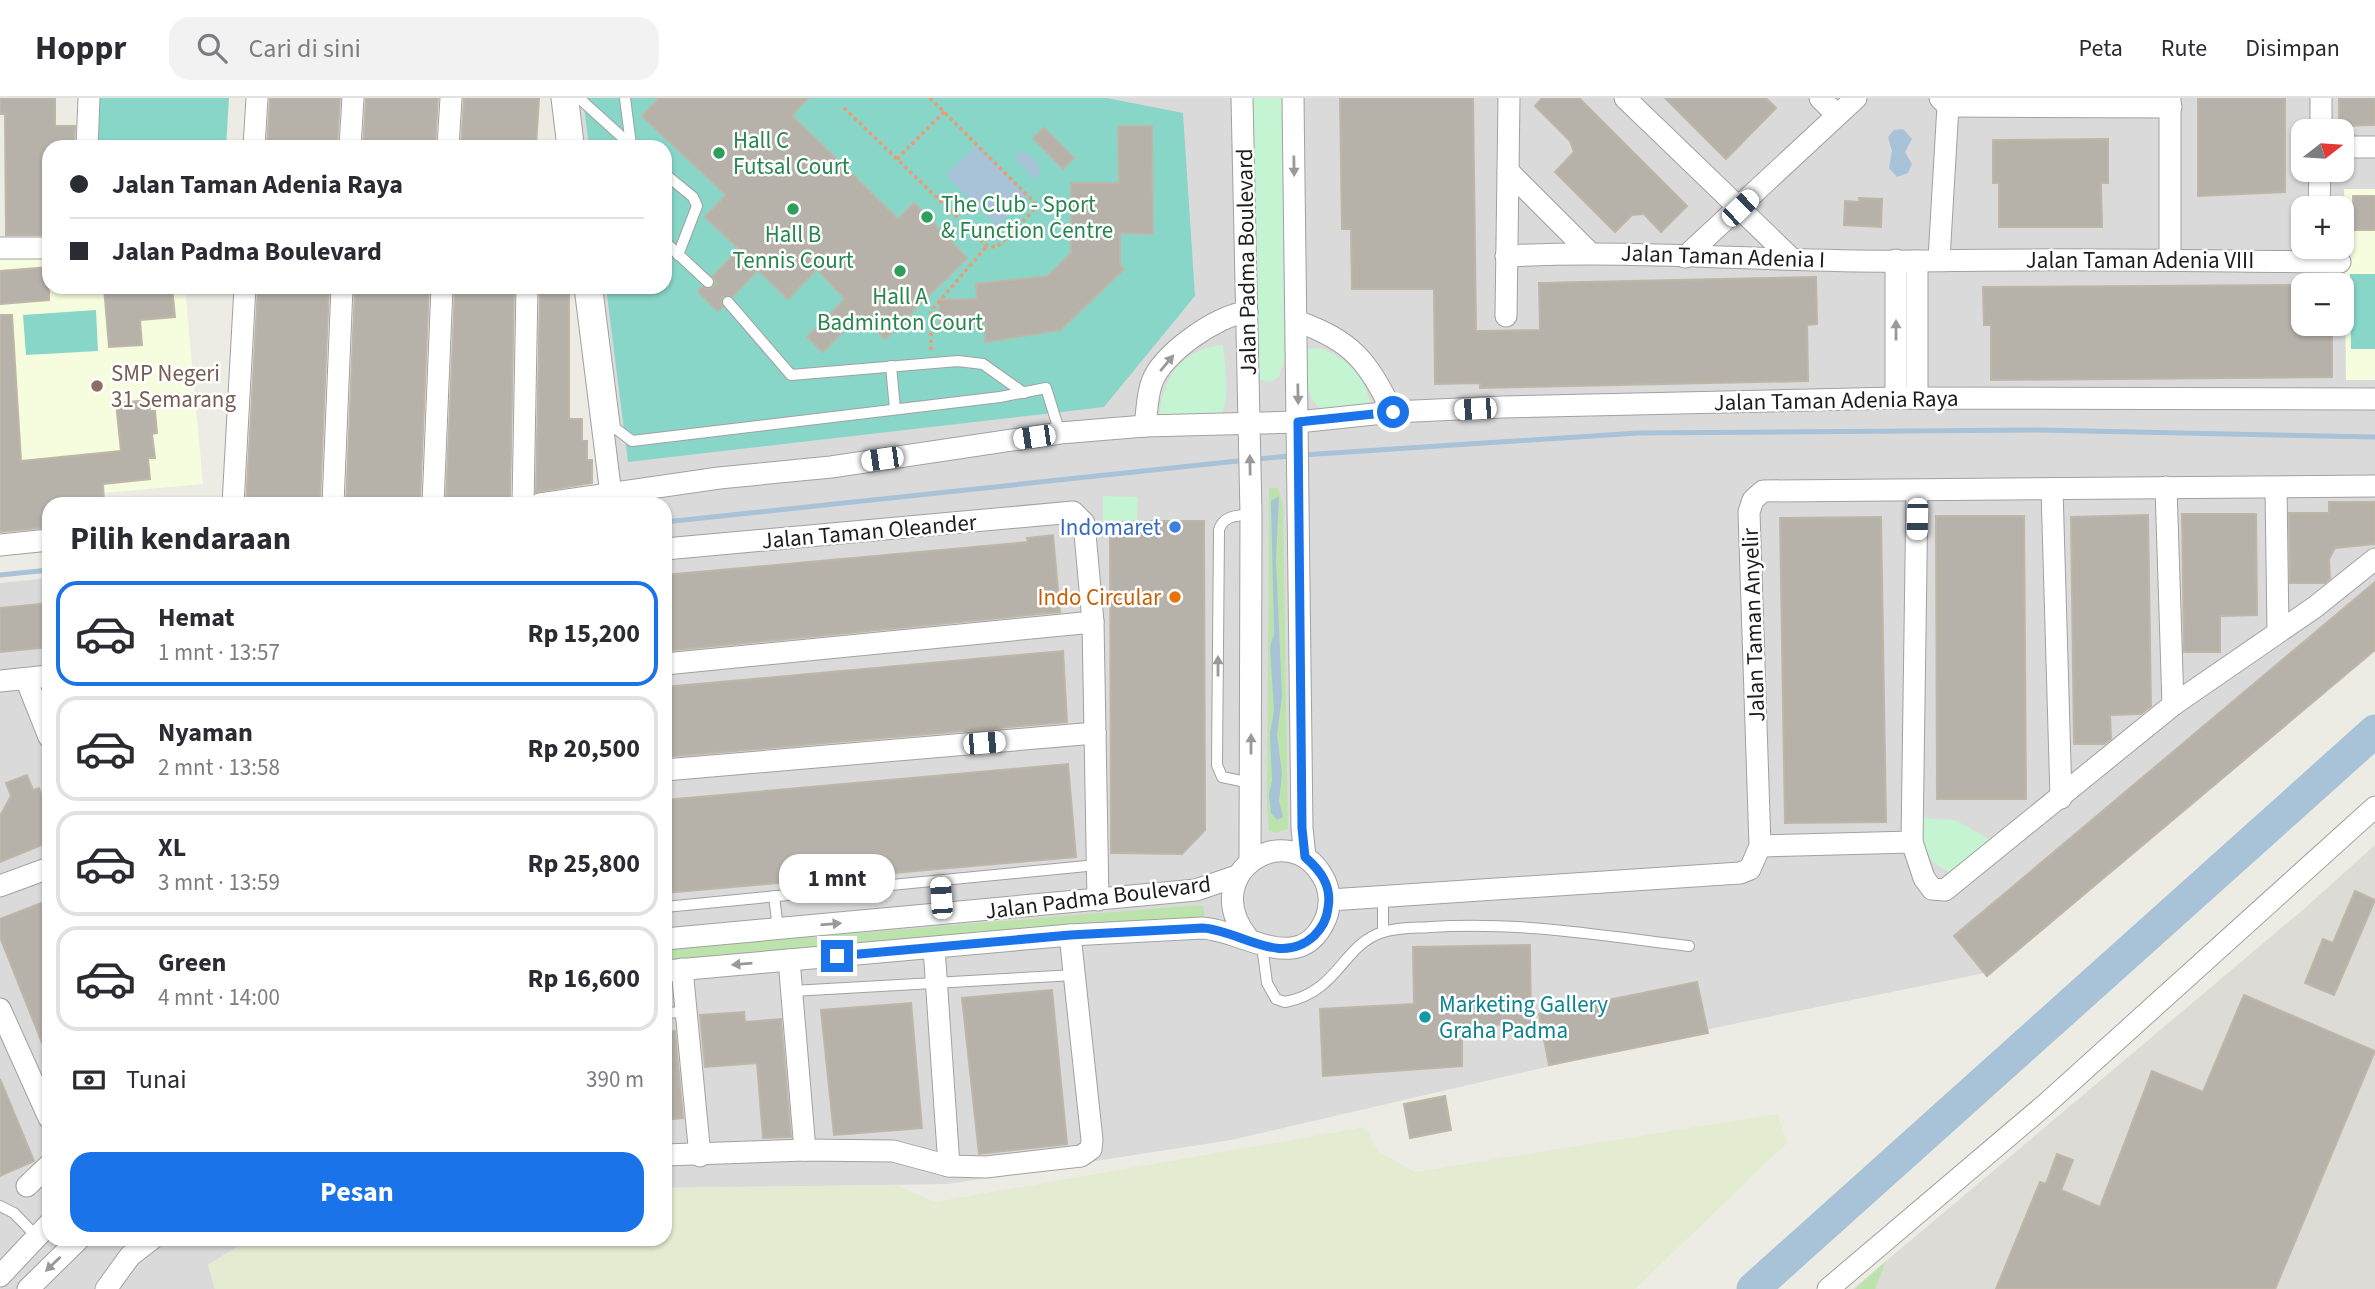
<!DOCTYPE html>
<html lang="id">
<meta charset="utf-8">
<style>
body{margin:0;font-family:"Source Sans 3",sans-serif;background:#f2f2f3;color:#2b2b33;height:100vh;display:flex;flex-direction:column;font-size:26px;white-space:nowrap}
*{box-sizing:border-box;margin:0}
p{font-size:23px;color:#7c7c81}
.icon{flex:none;width:38px;height:38px;fill:none;stroke:currentColor;stroke-width:2;stroke-linecap:round;stroke-linejoin:round}
.map{position:relative;flex:1;overflow:hidden}
.panel{position:absolute;left:42px;top:399px;width:630px;height:749px;display:flex;flex-direction:column;background:#fff;border-radius:21px;box-shadow:0 2px 5px #0004}
.panel>*{flex:none}
.guide{position:absolute;left:42px;top:42px;width:630px;height:154px;border-radius:21px;box-shadow:0 2px 5px #0004;display:grid;align-content:center;height:154px;padding:0 28px;background:#fff}
.needle{width:46px;rotate:73deg}
.fabs{position:absolute;left:2291px;top:21px;display:grid;gap:14px}
.fabs a{display:grid;place-items:center;width:63px;height:63px;border-radius:14px;background:#fff;box-shadow:0 2px 5px #0004;font-size:35px}
.end{position:absolute;width:32px;height:32px;margin:-16px;border:9px solid #1a73e8;background:#fff;box-shadow:0 0 0 4px #fff}
.from{border-radius:50%}
.bubble{position:absolute;height:49px;border-radius:21px;background:#fff;box-shadow:0 2px 5px #0004;font-size:23px;font-weight:700;line-height:49px;text-align:center}
.car{position:absolute;width:21px;height:42px;margin:-21px -10px;border-radius:9px;box-shadow:0 0 5px 2px #0007;background:linear-gradient(#fff 24%,#345 0 40%,#fff 0 76%,#345 0 86%,#fff 0)}
.guide b{display:flex;align-items:center;gap:24px;height:66px;font-size:26px}
.guide b+b{border-top:2px solid #e1e1e2}
.guide i{width:18px;height:18px;background:#2b2b33}
ul{padding:0;list-style:none}
li{display:flex;align-items:center;gap:21px;height:105px;margin:0 14px 10px;padding:0 14px;border:4px solid #e1e1e2;border-radius:21px}
li div{flex:1}
li b{display:block;font-size:26px}
li em{font-style:normal;font-weight:700}
li.selected{border-color:#1a73e8}
li>.icon{width:63px;height:63px;stroke-width:1.5}
h2{padding:0 28px;font-size:32px;line-height:84px}
.pay{display:flex;align-items:center;gap:18px;height:77px;padding:0 28px;font-size:26px}
.pay p{margin-inline-start:auto}
.primary-button{display:flex;gap:14px;margin-top:auto;padding:14px 28px}
.primary-button a{flex:1;height:80px;border-radius:21px;background:#1a73e8;color:#fff;font-size:28px;font-weight:700;line-height:80px;text-align:center}
header{display:flex;align-items:center;gap:42px;box-sizing:border-box;height:98px;padding:0 35px;background:#fff;border-bottom:2px solid #e1e1e2}
header strong{font-size:33px}
nav{display:flex;gap:38px;margin-inline-start:auto;font-size:24px}
.search{width:490px;height:63px;background:#f2f2f3;display:flex;align-items:center;gap:18px;box-sizing:border-box;padding:0 24px;border-radius:21px;color:#7c7c81;font-size:26px}
.map>svg:first-child{display:block}
.residential{fill:#dbdada;fill-rule:evenodd}
.education{fill:#f6fcde}
.airport{fill:#dcdbd5}
.farmland{fill:#e3ebd0}
.grass{fill:#bde3ad}
.park{fill:#c4f4d2}
.pitch{fill:#88d6c8}
.water{fill:#a8c2d7}
.lines{fill:none;stroke-linecap:round;stroke-linejoin:round}
.stream{stroke:#a8c2d7;stroke-width:5}
.river{stroke:#a8c2d7;stroke-width:33}
.building{fill:#b6b2aa;stroke:#beb6a7;stroke-width:2}
.service-casing{stroke:#a1a1a1;stroke-width:12}
.minor-casing{stroke:#a1a1a1;stroke-width:23}
.path{stroke:#ed9a75;stroke-width:3.5;stroke-dasharray:3.5 3.5;stroke-linecap:butt}
.service{stroke:#fff;stroke-width:10}
.minor{stroke:#fff;stroke-width:21}
.oneway{fill:#999}
.route{stroke:#1a73e8;stroke-width:9}
.leisure-dot{fill:#2e9e5b;stroke:#fff;stroke-width:2.5}
.education-dot{fill:#8d6e63;stroke:#fff;stroke-width:2.5}
.shop-dot{fill:#3f7fe0;stroke:#fff;stroke-width:2.5}
.food-dot{fill:#e8710a;stroke:#fff;stroke-width:2.5}
.culture-dot{fill:#0f9aa8;stroke:#fff;stroke-width:2.5}
.labels{text-anchor:middle;stroke-width:5;stroke-linejoin:round;paint-order:stroke}
.leisure-label{font-size:23px;fill:#27864d;stroke:#fff;text-anchor:start}
.street-label{font-size:23px;fill:#1d1d1d;stroke:#fff}
.education-label{font-size:23px;fill:#785e54;stroke:#fff;text-anchor:start}
.shop-label{font-size:23px;fill:#366cbe;stroke:#fff;text-anchor:end}
.food-label{font-size:23px;fill:#c56008;stroke:#fff;text-anchor:end}
.culture-label{font-size:23px;fill:#0d838f;stroke:#fff;text-anchor:start}
</style>
<header>
<strong>Hoppr</strong>
<div class="search"><svg class="icon" aria-label="search" viewBox="0 0 24 24"><circle cx="10" cy="10" r="6"/><path d="M15 15l6 6"/></svg>Cari di sini</div>
<nav><a>Peta</a><a>Rute</a><a>Disimpan</a></nav>
</header>
<div class="map">
<svg width="2375" height="1191" viewBox="0 0 2375 1191">
<rect width="100%" height="100%" fill="#edece4"/>
<g class="residential">
<path d="M563,0H2375V546L1985,875L1719,929L1231,1042L948,1086L665,1090V406H616L587,189H665V49H569ZM2303,33H2342V72H2303ZM2303,110H2342V149H2303ZM2303,187H2342V226H2303Z"/>
<polygon points="49,480 49,1141 250,1141 208,1167 215,1191 0,1191 0,485"/>
</g>
<g class="education">
<polygon points="2344,91 2375,91 2375,282 2346,282"/>
<polygon points="49,155 49,189 185,189 203,386 0,404 0,157"/>
</g>
<polygon class="airport" points="2375,747 2375,1191 1853,1191 2305,810"/>
<polygon class="farmland" points="1778,1016 1787,1045 1635,1191 215,1191 208,1167 250,1141 665,1141 665,1090 896,1087 935,1104 1366,1029 1378,1053 1415,1074"/>
<g class="grass">
<polygon points="1269,390 1278,390 1283,407 1288,731 1276,735 1269,733 1267,707"/>
<polygon points="1197,807 1203,808 1205,817 1200,821 665,865 665,851"/>
<polygon points="1886,1163 1875,1191 1855,1191"/>
</g>
<g class="park">
<polygon points="1250,0 1282,0 1284,261 1279,279 1269,284 1258,281"/>
<path d="M1223,247C1224,264 1234,313 1215,321C1204,326 1173,324 1159,324C1161,284 1178,251 1223,247Z"/>
<path d="M1320,250C1345,259 1368,280 1370,308L1320,310C1303,297 1306,271 1304,251Z"/>
<polygon points="1103,398 1138,399 1137,422 1103,423"/>
<path d="M1921,720L1955,722L1992,743L1956,776C1922,764 1923,751 1921,720Z"/>
</g>
<g class="pitch">
<polygon points="96,0 229,0 226,49 94,49"/>
<polygon points="583,0 1107,0 1183,15 1195,198 1104,309 628,364 606,189 665,189 665,49 589,49"/>
<polygon points="2350,176 2375,176 2375,251 2351,251"/>
<polygon points="96,212 98,253 26,257 23,217"/>
</g>
<g class="water">
<polygon points="1903,31 1912,41 1905,54 1912,66 1908,75 1897,79 1889,70 1892,53 1888,39 1894,32"/>
<polygon points="976,47 1027,98 997,128 946,77"/>
<polygon points="1021,53 1036,62 1040,73 1037,80 1031,79 1027,71 1017,64 1016,57"/>
<polygon points="1279,398 1276,462 1282,599 1277,636 1282,676 1279,703 1283,719 1277,722 1271,715 1269,697 1272,682 1270,635 1274,613 1270,549 1274,536 1271,403"/>
</g>
<g class="lines">
<g class="stream">
<polyline points="1302,357 1638,335 2040,332 2375,339"/>
<polyline points="1256,361 1292,358"/>
<polyline points="665,424 1247,362"/>
<polyline points="0,477 49,472"/>
</g>
<polyline class="river" points="1753,1191 2375,633"/>
</g>
<g class="building">
<polygon points="0,0 55,0 55,28 75,28 74,49 49,49 48,137 6,137 5,16 0,16"/>
<polygon points="270,0 340,0 337,49 267,49"/>
<polygon points="366,0 438,0 435,49 363,49"/>
<polygon points="464,0 539,0 536,49 461,49"/>
<polygon points="659,0 808,0 792,18 898,121 914,105 967,160 885,241 860,216 823,254 807,239 845,201 817,171 788,201 758,172 733,198 722,199 722,209 718,213 698,194 702,189 713,190 716,185 713,178 739,151 705,119 726,97 642,18"/>
<polygon points="1340,0 1473,0 1476,233 1540,232 1539,185 1816,179 1817,226 1807,227 1808,283 1480,290 1480,285 1435,286 1434,191 1352,191 1351,131 1342,131"/>
<polygon points="1542,0 1579,0 1687,108 1661,134 1644,116 1632,117 1615,134 1555,74 1574,54 1570,43 1535,8"/>
<polygon points="1665,0 1766,0 1776,10 1726,61"/>
<polygon points="2198,0 2285,0 2285,94 2198,98"/>
<polygon points="2339,0 2375,0 2375,27 2339,28"/>
<polygon points="1118,28 1152,28 1153,136 1120,135 1120,167 1124,171 1060,232 985,244 986,225 940,226 939,202 977,201 976,186 1048,178 1071,155 1071,85 1119,85"/>
<polygon points="1044,30 1074,60 1063,71 1033,40"/>
<polygon points="2108,41 2108,85 2101,85 2102,129 1999,129 1999,85 1993,85 1993,42"/>
<polygon points="2353,98 2375,98 2375,132 2354,132"/>
<polygon points="1859,100 1882,101 1881,129 1844,127 1845,103 1860,104"/>
<polygon points="49,169 49,202 0,206 0,173"/>
<polygon points="2303,187 2303,226 2332,226 2332,279 1991,282 1991,227 1984,227 1983,189"/>
<polygon points="104,189 172,189 175,219 140,222 142,247 109,249"/>
<polygon points="258,189 329,189 320,406 246,406"/>
<polygon points="355,189 429,189 420,406 346,406"/>
<polygon points="455,189 514,189 510,404 446,402"/>
<polygon points="540,189 569,189 569,321 582,321 582,343 587,343 587,362 592,362 592,385 536,394"/>
<polygon points="0,217 12,217 21,363 121,353 116,305 149,302 150,313 155,313 157,335 152,336 155,360 148,360 150,381 103,386 104,406 49,406 49,429 0,434"/>
<polygon points="2329,404 2375,404 2375,446 2335,450 2329,461 2330,480 2325,485 2290,485 2289,415 2329,415"/>
<polygon points="2182,416 2256,416 2257,517 2220,518 2220,554 2184,554"/>
<polygon points="2148,417 2151,608 2141,616 2110,617 2111,641 2104,646 2074,646 2071,419"/>
<polygon points="1936,418 2024,418 2026,701 1937,701"/>
<polygon points="1881,419 1886,724 1785,725 1780,420"/>
<polygon points="1146,423 1204,423 1205,732 1182,756 1111,755 1110,435 1146,435"/>
<polygon points="1053,437 1060,514 665,553 665,477 1028,444 1027,440"/>
<polygon points="2375,484 2375,552 1987,878 1954,838"/>
<polygon points="49,505 49,549 0,554 0,510"/>
<polygon points="1063,553 1067,624 665,659 665,589"/>
<polygon points="1068,666 1076,759 665,795 665,702"/>
<polygon points="27,677 33,692 39,690 49,716 49,744 0,764 0,718 11,698 6,685"/>
<polygon points="2355,793 2375,802 2334,897 2305,885 2323,841 2333,845"/>
<polygon points="49,802 49,959 48,960 0,839 0,821"/>
<polygon points="1530,847 1531,927 1462,926 1462,968 1323,978 1320,911 1414,906 1413,849"/>
<polygon points="1697,884 1708,935 1549,967 1539,916"/>
<polygon points="1052,892 1067,1046 979,1056 962,900"/>
<polygon points="2244,897 2375,953 2275,1191 1996,1191 2040,1084 2046,1086 2057,1056 2073,1062 2061,1092 2100,1109 2152,973 2203,994"/>
<polygon points="911,905 922,1030 834,1037 821,912"/>
<polygon points="744,914 745,924 781,921 791,1039 763,1040 757,965 705,969 700,917"/>
<polygon points="675,933 683,1020 665,1022 665,934"/>
<polygon points="0,981 34,1063 0,1078"/>
<polygon points="1445,998 1451,1032 1410,1040 1404,1006"/>
</g>
<g class="lines">
<g class="service-casing">
<g id="service">
<polyline points="573,0 579,49"/>
<polyline points="579,0 633,49"/>
<polyline points="625,0 631,47"/>
<polyline points="665,76 693,99 697,108 678,157"/>
<polyline points="665,144 708,184"/>
<polyline points="597,189 615,330 632,343 1000,299 1046,290 1060,335"/>
<polyline points="728,204 791,277 958,263 983,266 1024,295"/>
<polyline points="891,268 895,311"/>
<path d="M1251,685L1222,679L1217,667L1219,432C1223,417 1238,418 1251,416"/>
<polyline points="940,784 942,816"/>
<polyline points="774,798 778,831"/>
<polyline points="665,809 1097,767"/>
<polyline points="1383,834 1383,799"/>
<path d="M1262,848L1267,885L1276,901L1285,904C1339,894 1342,847 1383,834C1399,829 1416,830 1431,829C1517,823 1604,838 1689,848"/>
<polyline points="792,893 1075,877"/>
<polyline points="665,915 686,914"/>
<polyline points="0,1108 14,1115 37,1139"/>
</g>
</g>
<g class="minor-casing">
<g id="minor">
<polyline points="562,0 568,49"/>
<polyline points="1242,0 1251,416 1250,763"/>
<polyline points="1293,0 1302,730 1305,759"/>
<polyline points="1625,0 1791,160"/>
<polyline points="1820,0 1837,17"/>
<polyline points="2321,0 2321,33"/>
<polyline points="1948,8 2171,9"/>
<polyline points="87,49 89,0"/>
<polyline points="254,49 257,0"/>
<polyline points="350,49 353,0"/>
<polyline points="448,49 451,0"/>
<polyline points="2342,49 2375,49"/>
<polyline points="1508,73 1589,154"/>
<polyline points="2319,110 2320,72"/>
<polyline points="0,150 49,150"/>
<path d="M1506,158C1643,151 1779,165 1915,163C2057,160 2199,163 2340,164"/>
<polyline points="1685,159 1856,0"/>
<polyline points="1939,161 1948,8 1940,0"/>
<polyline points="1896,162 1896,300"/>
<polyline points="2170,162 2170,0"/>
<polyline points="585,189 611,397"/>
<polyline points="1506,218 1509,0"/>
<path d="M1297,223C1354,244 1366,262 1393,314"/>
<polyline points="1917,300 1917,163"/>
<path d="M1145,328C1147,314 1147,297 1152,284C1162,256 1217,217 1247,214"/>
<polyline points="2166,389 2173,607"/>
<polyline points="2276,390 2278,533"/>
<polyline points="2052,391 2061,700"/>
<polyline points="233,406 245,189"/>
<polyline points="333,406 342,189"/>
<polyline points="433,406 442,189"/>
<polyline points="523,406 527,189"/>
<polyline points="540,406 719,380 831,369 1060,335 1145,328 1298,324 1393,314 1502,309 1896,300 2375,301"/>
<polyline points="0,447 49,442"/>
<polyline points="665,451 1073,414 1084,425 1093,524 1098,802"/>
<polyline points="665,566 1093,524"/>
<polyline points="26,581 49,639"/>
<polyline points="0,583 49,578"/>
<polyline points="665,672 1095,635"/>
<polyline points="1912,744 1917,394"/>
<polyline points="1760,748 1912,744 1924,780 1932,791 1945,792 2173,607 2315,509 2375,461"/>
<polyline points="0,788 49,770"/>
<polyline points="1330,802 1740,775 1750,771 1760,748 1749,414 1753,402 1763,393 2375,388"/>
<polyline points="665,841 1196,792 1237,778"/>
<polyline points="934,850 949,1068"/>
<polyline points="789,862 805,1052"/>
<polyline points="682,871 700,1058"/>
<path d="M665,873L1070,837L1203,830C1245,833 1301,880 1326,820C1331,807 1330,791 1323,779C1288,717 1196,776 1248,840"/>
<polyline points="0,911 49,1020"/>
<polyline points="665,1057 805,1052 893,1053 949,1068 986,1069 1081,1058 1091,1051 1092,1042 1070,837"/>
<polyline points="27,1088 49,1067"/>
<polyline points="0,1178 49,1126"/>
<polyline points="28,1191 79,1141"/>
<polyline points="106,1191 130,1158 152,1141"/>
<polyline points="1828,1191 2046,1006 2375,709"/>
</g>
</g>
<g class="path">
<polyline points="844,10 987,148 997,149 1033,113 1035,105 930,0"/>
<polyline points="897,61 944,14"/>
<polyline points="931,252 931,213 987,148"/>
</g>
<use href="#service" class="service"/>
<use href="#minor" class="minor"/>
</g>
<defs><path id="oneway-solid" d="M-6-.8H1V-3.2L6.5 0L1 3.2V.8H-6Z" transform="scale(1.75)"/></defs>
<g class="oneway">
<use href="#oneway-solid" transform="translate(1294 68) rotate(89)"/>
<use href="#oneway-solid" transform="translate(1896 232) rotate(-90)"/>
<use href="#oneway-solid" transform="translate(1167 265) rotate(-50)"/>
<use href="#oneway-solid" transform="translate(1298 296) rotate(89)"/>
<use href="#oneway-solid" transform="translate(1250 367) rotate(-91)"/>
<use href="#oneway-solid" transform="translate(1218 568) rotate(-90)"/>
<use href="#oneway-solid" transform="translate(1251 646) rotate(-90)"/>
<use href="#oneway-solid" transform="translate(831 826) rotate(-5)"/>
<use href="#oneway-solid" transform="translate(742 866) rotate(175)"/>
<use href="#oneway-solid" transform="translate(53 1166) rotate(136)"/>
</g>
<g class="lines">
<path class="route" d="M837,858L1070,837L1203,830C1242,833 1280,869 1314,838C1322,830 1327,821 1328,810C1332,788 1321,773 1305,759L1302,730L1298,324L1393,314"/>
</g>
<g class="leisure-dot">
<circle cx="719" cy="55" r="7"/>
<circle cx="793" cy="111" r="7"/>
<circle cx="927" cy="119" r="7"/>
<circle cx="900" cy="173" r="7"/>
</g>
<circle class="education-dot" cx="97" cy="288" r="7"/>
<circle class="shop-dot" cx="1175" cy="429" r="7"/>
<circle class="food-dot" cx="1175" cy="499" r="7"/>
<circle class="culture-dot" cx="1425" cy="919" r="7"/>
<g class="labels">
<g class="leisure-label">
<text x="733" y="50">Hall C<tspan x="733" dy="26">Futsal Court</tspan></text>
<text x="941" y="114">The Club - Sport<tspan x="941" dy="26">&amp; Function Centre</tspan></text>
<text x="793" y="144" text-anchor="middle">Hall B<tspan x="793" dy="26">Tennis Court</tspan></text>
<text x="900" y="206" text-anchor="middle">Hall A<tspan x="900" dy="26">Badminton Court</tspan></text>
</g>
<g class="street-label">
<text transform="translate(1723 158) rotate(2)" y="8">Jalan Taman Adenia I</text>
<text x="2140" y="170">Jalan Taman Adenia VIII</text>
<text transform="translate(1246 164) rotate(-91)" y="8">Jalan Padma Boulevard</text>
<text transform="translate(1836 302) rotate(-1)" y="8">Jalan Taman Adenia Raya</text>
<text transform="translate(869 433) rotate(-5)" y="8">Jalan Taman Oleander</text>
<text transform="translate(1753 527) rotate(-92)" y="8">Jalan Taman Anyelir</text>
<text transform="translate(1098 799) rotate(-7)" y="8">Jalan Padma Boulevard</text>
</g>
<g class="education-label">
<text x="111" y="283">SMP Negeri<tspan x="111" dy="26">31 Semarang</tspan></text>
</g>
<g class="shop-label">
<text x="1161" y="437">Indomaret</text>
</g>
<g class="food-label">
<text x="1161" y="507">Indo Circular</text>
</g>
<g class="culture-label">
<text x="1439" y="914">Marketing Gallery<tspan x="1439" dy="26">Graha Padma</tspan></text>
</g>
</g>
</svg>
<div class="fabs">
<a><svg class="needle" viewBox="-14 -14 28 28"><path d="M0-13l5 13h-10z" fill="#e53935"/><path d="M0 13l5-13h-10z" fill="#7c7c81"/></svg></a>
<a>+</a>
<a>−</a>
</div>
<i class="end from" style="left:1393px;top:314px"></i>
<i class="end" style="left:837px;top:858px"></i>
<div class="bubble" style="left:779px;top:756px;width:116px">1 mnt</div>
<i class="car" style="left:1740px;top:110px;rotate:46deg"></i>
<i class="car" style="left:1475px;top:311px;rotate:267deg"></i>
<i class="car" style="left:1034px;top:339px;rotate:262deg"></i>
<i class="car" style="left:882px;top:361px;rotate:262deg"></i>
<i class="car" style="left:1917px;top:421px;rotate:181deg"></i>
<i class="car" style="left:984px;top:645px;rotate:85deg"></i>
<i class="car" style="left:941px;top:800px;rotate:356deg"></i>
<div class="guide">
<b><i class="from"></i>Jalan Taman Adenia Raya</b>
<b><i></i>Jalan Padma Boulevard</b>
</div>
<section class="panel">
<h2>Pilih kendaraan</h2>
<ul>
<li class="selected"><svg class="icon" aria-label="car" viewBox="0 0 24 24"><path d="M5 17H2v-5l4-1 3-4h7l3 4 3 1v5h-3M9 17h6M6 11h13"/><circle cx="7" cy="17" r="2"/><circle cx="17" cy="17" r="2"/></svg><div><b>Hemat</b><p>1 mnt · 13:57</p></div><em>Rp 15,200</em></li>
<li><svg class="icon" aria-label="car" viewBox="0 0 24 24"><path d="M5 17H2v-5l4-1 3-4h7l3 4 3 1v5h-3M9 17h6M6 11h13"/><circle cx="7" cy="17" r="2"/><circle cx="17" cy="17" r="2"/></svg><div><b>Nyaman</b><p>2 mnt · 13:58</p></div><em>Rp 20,500</em></li>
<li><svg class="icon" aria-label="car" viewBox="0 0 24 24"><path d="M5 17H2v-5l4-1 3-4h7l3 4 3 1v5h-3M9 17h6M6 11h13"/><circle cx="7" cy="17" r="2"/><circle cx="17" cy="17" r="2"/></svg><div><b>XL</b><p>3 mnt · 13:59</p></div><em>Rp 25,800</em></li>
<li><svg class="icon" aria-label="car" viewBox="0 0 24 24"><path d="M5 17H2v-5l4-1 3-4h7l3 4 3 1v5h-3M9 17h6M6 11h13"/><circle cx="7" cy="17" r="2"/><circle cx="17" cy="17" r="2"/></svg><div><b>Green</b><p>4 mnt · 14:00</p></div><em>Rp 16,600</em></li>
</ul>
<div class="pay"><svg class="icon" aria-label="cash" viewBox="0 0 24 24"><path d="M3 7h18v10H3z"/><circle cx="12" cy="12" r="2"/></svg>Tunai<p>390 m</p></div>
<div class="primary-button"><a>Pesan</a></div>
</section>
</div>
